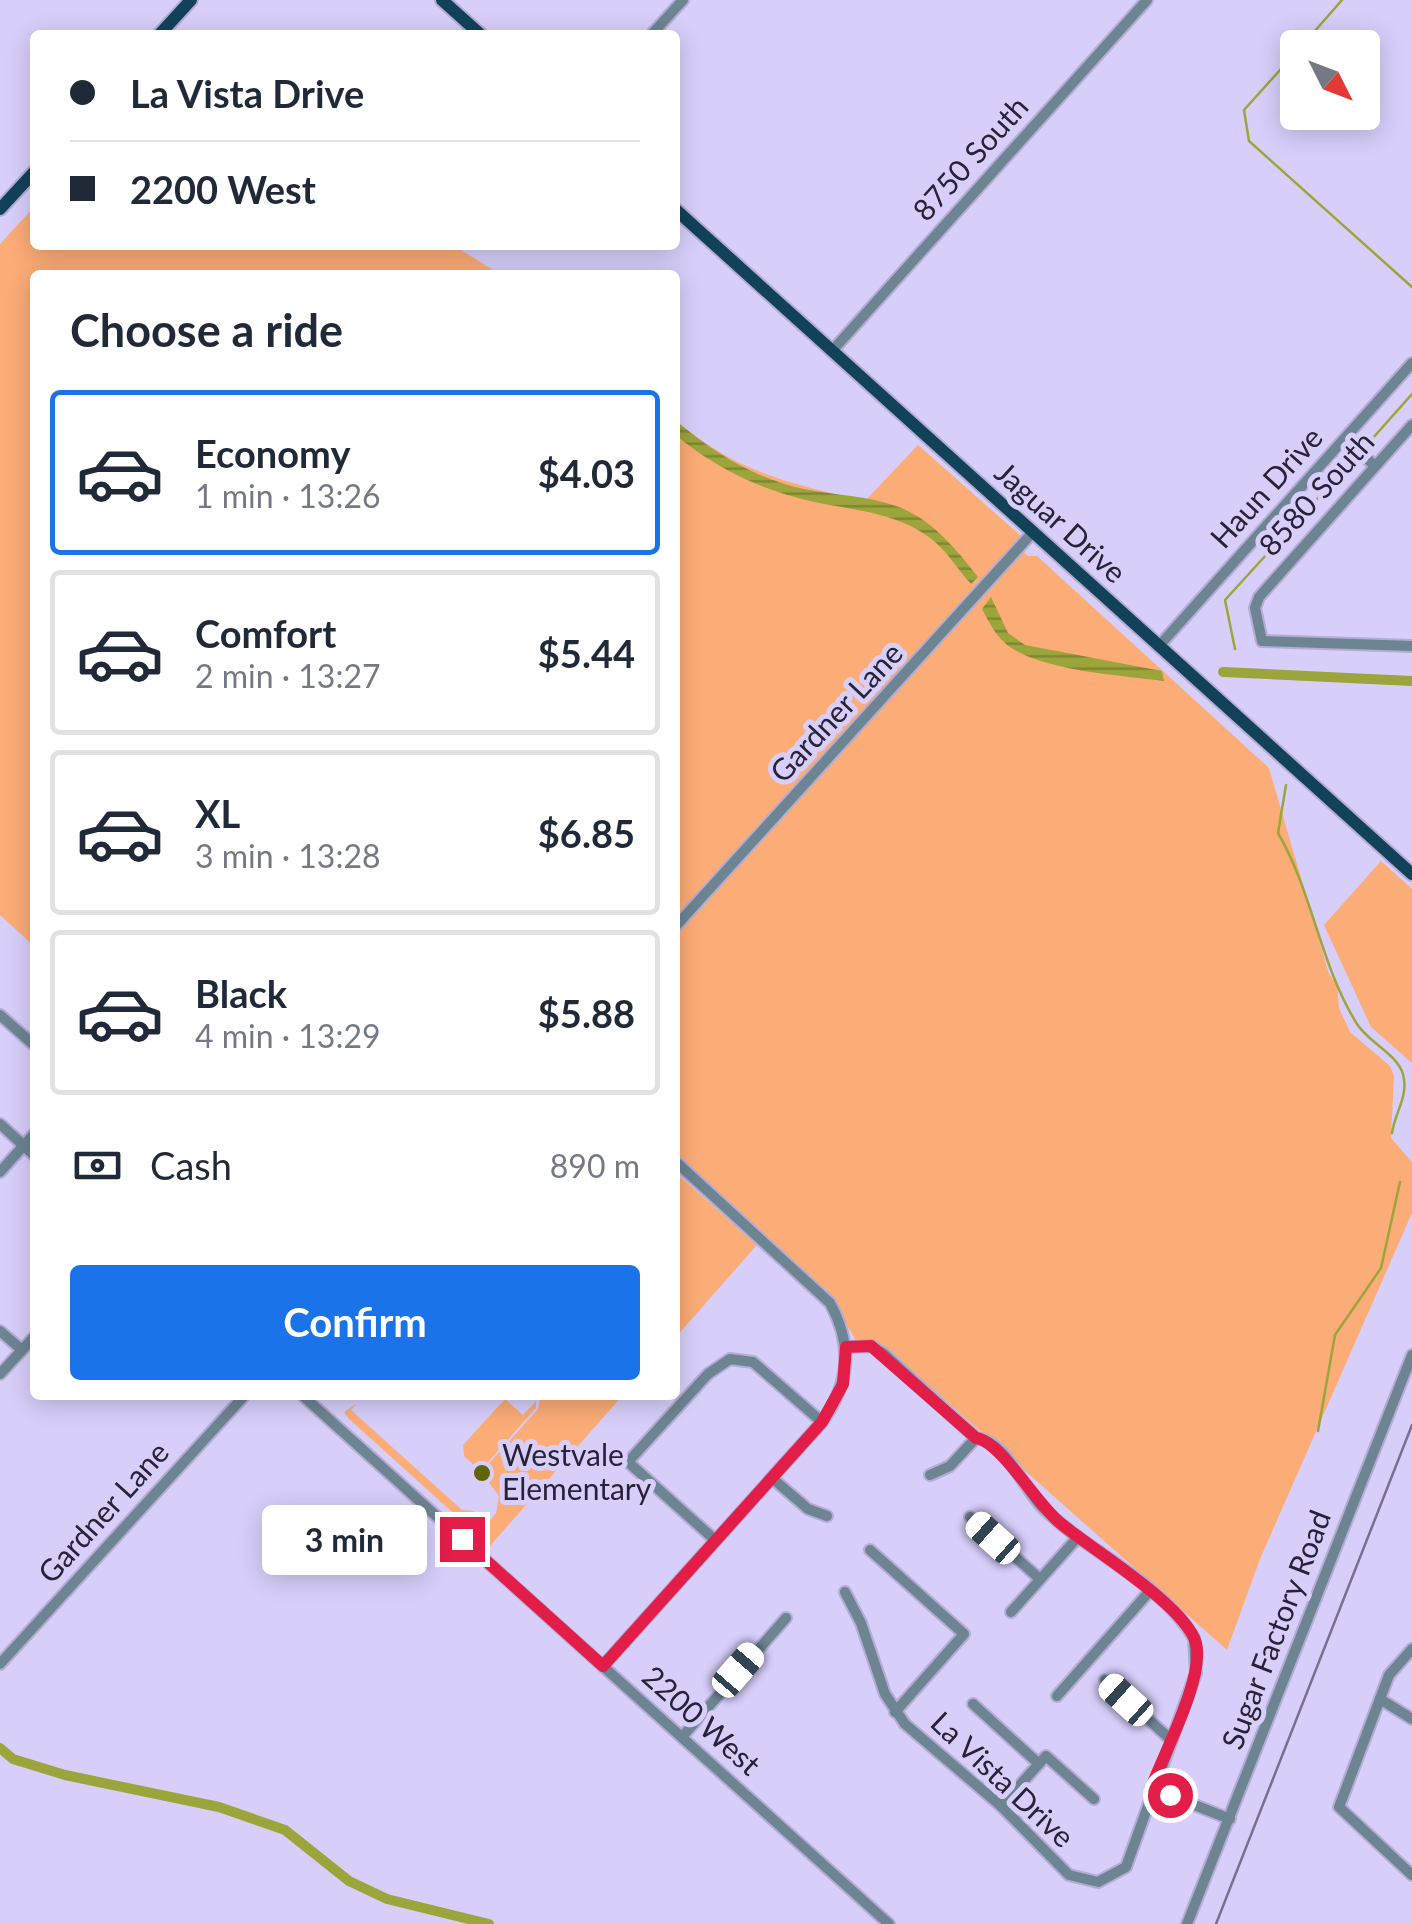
<!DOCTYPE html>
<meta charset="utf-8">
<style>
body{margin:0;font-family:Lato,sans-serif;background:#f6f6f7;color:#1f2937;height:100vh;display:flex;flex-direction:column;font-size:38px;white-space:nowrap}
*{box-sizing:border-box;margin:0}
p{font-size:32px;color:#747a83}
.icon{flex:none;width:55px;height:55px;fill:none;stroke:currentColor;stroke-width:2;stroke-linecap:round;stroke-linejoin:round}
.map{position:relative;flex:1;overflow:hidden}
.drawer{position:absolute;left:30px;top:270px;width:650px;height:1130px;display:flex;flex-direction:column;background:#fff;border-radius:10px;box-shadow:0 5px 25px #0003}
.drawer>*{flex:none}
.banner{position:absolute;left:30px;top:30px;width:650px;height:220px;border-radius:10px;box-shadow:0 5px 25px #0003;display:grid;align-content:center;height:220px;padding:0 40px;background:#fff}
.needle{width:65px;rotate:132deg}
.buttons{position:absolute;left:1280px;top:30px;display:grid;gap:20px}
.buttons a{display:grid;place-items:center;width:100px;height:100px;border-radius:10px;background:#fff;box-shadow:0 5px 25px #0003;font-size:50px}
.end{position:absolute;width:45px;height:45px;margin:-22px;border:12px solid #e11d48;background:#fff;box-shadow:0 0 0 5px #fff}
.from{border-radius:50%}
.bubble{position:absolute;height:70px;border-radius:10px;background:#fff;box-shadow:0 5px 25px #0003;font-size:32px;font-weight:700;line-height:70px;text-align:center}
.car{position:absolute;width:30px;height:60px;margin:-30px -15px;border-radius:12px;box-shadow:0 0 8px 2px #0007;background:linear-gradient(#fff 24%,#345 0 40%,#fff 0 76%,#345 0 86%,#fff 0)}
.banner b{display:flex;align-items:center;gap:35px;height:95px;font-size:38px}
.banner b+b{border-top:2px solid #e0e1e3}
.banner i{width:25px;height:25px;background:#1f2937}
ul{padding:0;list-style:none}
li{display:flex;align-items:center;gap:30px;height:165px;margin:0 20px 15px;padding:0 20px;border:5px solid #e0e1e3;border-radius:10px}
li div{flex:1}
li b{display:block;font-size:38px}
li em{font-style:normal;font-weight:700}
li.current{border-color:#1a73e8}
li>.icon{width:90px;height:90px;stroke-width:1.5}
h2{padding:0 40px;font-size:45px;line-height:120px}
.pay{display:flex;align-items:center;gap:25px;height:110px;padding:0 40px;font-size:38px}
.pay p{margin-inline-start:auto}
.primary-button{display:flex;gap:20px;margin-top:auto;padding:20px 40px}
.primary-button a{flex:1;height:115px;border-radius:10px;background:#1a73e8;color:#fff;font-size:40px;font-weight:700;line-height:115px;text-align:center}
.map>svg:first-child{display:block}
.grass{fill:#fcac76}
.water{fill:url(#water-rules)}
.lines{fill:none;stroke-linecap:round;stroke-linejoin:round}
.stream{stroke:#9ca53b;stroke-width:2.5}
.canal{stroke:#9ca53b;stroke-width:10}
.minor-casing{stroke:#b4acd3;stroke-width:14}
.major-casing{stroke:#b4acd3;stroke-width:16}
.minor{stroke:#6d8492;stroke-width:10}
.major{stroke:#124259;stroke-width:12}
.tram{stroke:#77718f;stroke-width:2.5}
.route{stroke:#e11d48;stroke-width:12}
.poi-dot{fill:#5e6502;stroke:#d7cffa;stroke-width:4}
.labels{text-anchor:middle;stroke-width:10;stroke-linejoin:round;paint-order:stroke}
.street-label{font-size:30px;fill:#272236;stroke:#d7cffa}
.poi-label{font-size:30px;fill:#272236;stroke:#d7cffa;text-anchor:start}
</style>
<div class="map">
<svg width="1412" height="1924" viewBox="0 0 1412 1924">
<defs>
<pattern id="water-rules" width="6" height="5" patternUnits="userSpaceOnUse" patternTransform="scale(2.5)"><rect width="6" height="5" fill="#9ca53b"/><path d="M0 2.5h6" fill="none" stroke="#7f8632"/></pattern>
</defs>
<rect width="100%" height="100%" fill="#d7cffa"/>
<g class="grass">
<polygon points="35,206 35,245 453,245 501,275 35,275 35,947 0,915 0,244"/>
<path d="M675,420C738,473 788,483 865,501L918,445L1021,536L1015,543L1028,556H1037L1269,768L1329,974L1337,985L1339,1008L1350,1032L1390,1066L1394,1076L1391,1138L1412,1162V1213L1260,1559L1227,1650L891,1352L880,1343L855,1339L827,1291L675,1153Z"/>
<polygon points="1381,861 1412,889 1412,1063 1371,1027 1324,925"/>
<polygon points="675,1172 757,1245 675,1338"/>
<polygon points="541,1395 623,1395 490,1546 480,1533 496,1513 499,1496 481,1472 538,1409"/>
<polygon points="505,1399 523,1415 536,1401 536,1408 480,1471 464,1456 463,1445"/>
<polygon points="356,1404 351,1410 462,1510 474,1511 469,1521 461,1520 349,1419 344,1412"/>
</g>
<g class="water">
<path d="M675,420C713,452 755,479 804,489C833,495 869,496 896,506C931,518 956,549 978,577L971,584C959,571 949,554 935,542C895,508 842,511 795,497C754,486 716,467 683,441L675,434Z"/>
<path d="M991,597L1008,633L1025,645L1162,671L1164,681C1124,676 1032,670 1004,642C994,633 988,620 982,609Z"/>
</g>
<g class="lines">
<g class="stream">
<polyline points="1300,48 1342,0"/>
<polyline points="1298,50 1244,110 1249,141 1412,287"/>
<polyline points="1372,439 1412,394"/>
<polyline points="1235,649 1225,600 1350,463"/>
<path d="M1286,785L1278,833C1313,893 1320,965 1357,1024C1368,1042 1397,1054 1403,1074C1409,1096 1395,1112 1392,1133"/>
<polyline points="1318,1431 1335,1335 1381,1268 1400,1182"/>
</g>
<g class="canal">
<polyline points="1223,672 1412,681"/>
<polyline points="0,1748 13,1759 65,1775 219,1807 285,1830 349,1881 387,1899 489,1924"/>
</g>
<g class="minor-casing">
<g id="minor">
<polyline points="651,35 683,0"/>
<polyline points="832,351 1147,0"/>
<polyline points="1412,425 1259,597 1255,608 1262,641 1412,646"/>
<polyline points="1345,439 1375,466"/>
<polyline points="1159,646 1412,363"/>
<polyline points="675,927 1033,532"/>
<polyline points="0,1015 35,1046"/>
<polyline points="0,1124 35,1156"/>
<polyline points="0,1172 35,1133"/>
<polyline points="0,1331 22,1350"/>
<polyline points="0,1374 35,1336"/>
<polyline points="302,1395 889,1924"/>
<polyline points="930,1475 950,1466 976,1438"/>
<polyline points="772,1478 808,1509 827,1516"/>
<polyline points="970,1517 1040,1579"/>
<polyline points="715,1540 628,1462 708,1374 730,1359 753,1362 822,1422"/>
<polyline points="870,1550 964,1634 895,1712"/>
<path d="M845,1592L861,1623L885,1694L905,1724L1001,1806L1069,1875L1098,1882L1126,1867L1196,1673L1194,1638C1160,1581 1089,1553 1043,1508C1023,1488 1006,1441 976,1438L883,1353L871,1346L846,1347"/>
<polyline points="1011,1612 1078,1537"/>
<polyline points="1412,1649 1389,1675 1339,1807 1412,1875"/>
<polyline points="0,1664 245,1395"/>
<path d="M603,1666L822,1422C850,1383 853,1345 830,1303L675,1161"/>
<polyline points="1105,1680 1170,1739"/>
<polyline points="1057,1696 1149,1592"/>
<polyline points="1380,1699 1412,1719"/>
<polyline points="973,1704 1039,1764"/>
<polyline points="682,1737 786,1618"/>
<polyline points="1151,1788 1230,1819"/>
<polyline points="1001,1806 1046,1756 1094,1799"/>
<polyline points="1187,1924 1412,1355"/>
</g>
</g>
<g class="major-casing">
<g id="major">
<polyline points="442,0 481,35"/>
<polyline points="159,35 191,0"/>
<polyline points="0,209 35,171"/>
<polyline points="675,209 1412,874"/>
</g>
</g>
<use href="#minor" class="minor"/>
<use href="#major" class="major"/>
<polyline class="tram" points="1216,1924 1412,1425"/>
</g>
<g class="lines">
<path class="route" d="M462,1539L603,1666L822,1422L843,1384L846,1347L871,1346L976,1438C1000,1441 1036,1503 1059,1522C1091,1549 1185,1605 1196,1643C1205,1677 1164,1753 1151,1788L1170,1795"/>
</g>
<circle class="poi-dot" cx="482" cy="1473" r="10"/>
<g class="labels">
<g class="street-label">
<text transform="translate(971 159) rotate(-48)" y="10">8750 South</text>
<text transform="translate(1267 488) rotate(-48)" y="10">Haun Drive</text>
<text transform="translate(1317 494) rotate(-48)" y="10">8580 South</text>
<text transform="translate(1060 523) rotate(42)" y="10">Jaguar Drive</text>
<text transform="translate(837 713) rotate(-47)" y="10">Gardner Lane</text>
<text transform="translate(104 1513) rotate(-48)" y="10">Gardner Lane</text>
<text transform="translate(1277 1630) rotate(-69)" y="10">Sugar Factory Road</text>
<text transform="translate(701 1721) rotate(42)" y="10">2200 West</text>
<text transform="translate(1002 1780) rotate(43)" y="10">La Vista Drive</text>
</g>
<g class="poi-label">
<text x="502" y="1466">Westvale<tspan x="502" dy="34">Elementary</tspan></text>
</g>
</g>
</svg>
<div class="buttons">
<a><svg class="needle" viewBox="-14 -14 28 28"><path d="M0-13l5 13h-10z" fill="#e53935"/><path d="M0 13l5-13h-10z" fill="#747a83"/></svg></a>
</div>
<i class="end from" style="left:1170px;top:1795px"></i>
<i class="end" style="left:462px;top:1539px"></i>
<div class="bubble" style="left:262px;top:1505px;width:165px">3 min</div>
<i class="car" style="left:993px;top:1538px;rotate:312deg"></i>
<i class="car" style="left:738px;top:1670px;rotate:41deg"></i>
<i class="car" style="left:1126px;top:1700px;rotate:312deg"></i>
<div class="banner">
<b><i class="from"></i>La Vista Drive</b>
<b><i></i>2200 West</b>
</div>
<section class="drawer">
<h2>Choose a ride</h2>
<ul>
<li class="current"><svg class="icon" aria-label="car" viewBox="0 0 24 24"><path d="M5 17H2v-5l4-1 3-4h7l3 4 3 1v5h-3M9 17h6M6 11h13"/><circle cx="7" cy="17" r="2"/><circle cx="17" cy="17" r="2"/></svg><div><b>Economy</b><p>1 min · 13:26</p></div><em>$4.03</em></li>
<li><svg class="icon" aria-label="car" viewBox="0 0 24 24"><path d="M5 17H2v-5l4-1 3-4h7l3 4 3 1v5h-3M9 17h6M6 11h13"/><circle cx="7" cy="17" r="2"/><circle cx="17" cy="17" r="2"/></svg><div><b>Comfort</b><p>2 min · 13:27</p></div><em>$5.44</em></li>
<li><svg class="icon" aria-label="car" viewBox="0 0 24 24"><path d="M5 17H2v-5l4-1 3-4h7l3 4 3 1v5h-3M9 17h6M6 11h13"/><circle cx="7" cy="17" r="2"/><circle cx="17" cy="17" r="2"/></svg><div><b>XL</b><p>3 min · 13:28</p></div><em>$6.85</em></li>
<li><svg class="icon" aria-label="car" viewBox="0 0 24 24"><path d="M5 17H2v-5l4-1 3-4h7l3 4 3 1v5h-3M9 17h6M6 11h13"/><circle cx="7" cy="17" r="2"/><circle cx="17" cy="17" r="2"/></svg><div><b>Black</b><p>4 min · 13:29</p></div><em>$5.88</em></li>
</ul>
<div class="pay"><svg class="icon" aria-label="cash" viewBox="0 0 24 24"><path d="M3 7h18v10H3z"/><circle cx="12" cy="12" r="2"/></svg>Cash<p>890 m</p></div>
<div class="primary-button"><a>Confirm</a></div>
</section>
</div>
